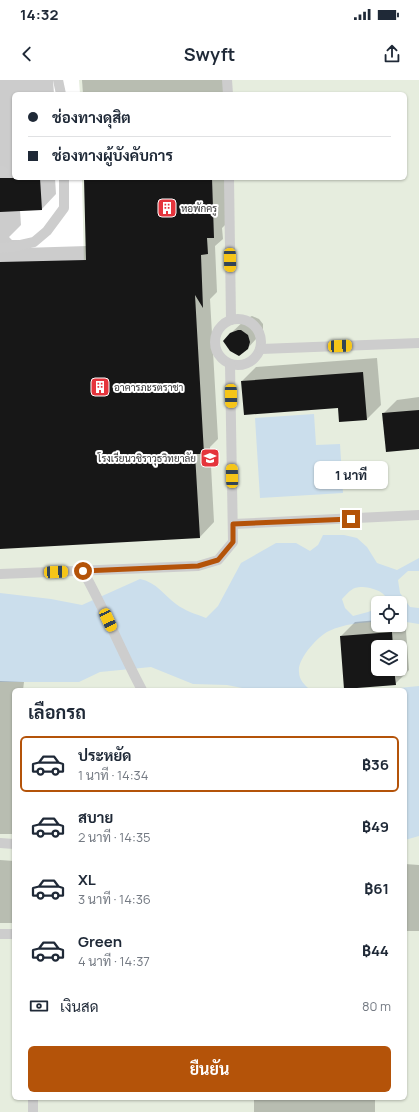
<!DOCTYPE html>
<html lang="th">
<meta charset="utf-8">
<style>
body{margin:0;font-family:Manrope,Sarabun,sans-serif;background:#f2f2f3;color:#1f2937;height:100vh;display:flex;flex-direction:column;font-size:15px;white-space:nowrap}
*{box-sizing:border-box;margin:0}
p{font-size:13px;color:#747a83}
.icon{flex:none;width:22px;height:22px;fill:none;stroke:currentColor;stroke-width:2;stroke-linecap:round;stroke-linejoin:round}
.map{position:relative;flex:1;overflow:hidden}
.drawer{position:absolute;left:12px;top:608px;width:395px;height:412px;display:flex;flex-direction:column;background:#fff;border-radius:6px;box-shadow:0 1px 3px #0004}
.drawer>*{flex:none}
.hud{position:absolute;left:12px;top:12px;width:395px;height:88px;border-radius:6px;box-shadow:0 1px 3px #0004;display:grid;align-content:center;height:88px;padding:0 16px;background:#fff}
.fabs{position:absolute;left:371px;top:516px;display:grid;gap:8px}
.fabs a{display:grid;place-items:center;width:36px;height:36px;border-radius:6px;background:#fff;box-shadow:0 1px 3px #0004;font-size:20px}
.end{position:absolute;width:18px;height:18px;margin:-9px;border:5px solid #b45309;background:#fff;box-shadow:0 0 0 2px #fff}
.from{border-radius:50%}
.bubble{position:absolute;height:28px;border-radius:6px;background:#fff;box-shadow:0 1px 3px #0004;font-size:13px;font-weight:700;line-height:28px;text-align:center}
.car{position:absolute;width:12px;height:24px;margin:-12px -6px;border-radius:5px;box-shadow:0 0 3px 1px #0007;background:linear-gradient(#f5c518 24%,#345 0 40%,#f5c518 0 76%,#345 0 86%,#f5c518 0)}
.hud b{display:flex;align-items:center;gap:14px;height:38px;font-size:15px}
.hud b+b{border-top:1px solid #e0e1e3}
.hud i{width:10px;height:10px;background:#1f2937}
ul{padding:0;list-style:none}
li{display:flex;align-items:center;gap:12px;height:56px;margin:0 8px 6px;padding:0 8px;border:2px solid transparent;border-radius:6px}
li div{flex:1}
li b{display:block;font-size:15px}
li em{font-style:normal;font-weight:700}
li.current{border-color:#b45309}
li>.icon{width:36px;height:36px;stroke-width:1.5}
h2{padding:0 16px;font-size:18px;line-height:48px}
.pay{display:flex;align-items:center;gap:10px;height:44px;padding:0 16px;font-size:15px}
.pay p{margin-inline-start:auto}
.cta{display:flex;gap:8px;margin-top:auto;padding:8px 16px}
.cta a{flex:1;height:46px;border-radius:6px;background:#b45309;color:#fff;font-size:16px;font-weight:700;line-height:46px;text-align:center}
.status{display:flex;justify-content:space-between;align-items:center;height:28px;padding:0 20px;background:#fff;direction:ltr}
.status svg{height:11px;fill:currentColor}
header{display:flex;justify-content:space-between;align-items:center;height:52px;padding:0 16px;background:#fff;font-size:18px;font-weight:700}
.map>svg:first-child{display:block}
.green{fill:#e6edde;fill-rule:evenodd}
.water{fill:#cbdeec}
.shadow{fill:#0003;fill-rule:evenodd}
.building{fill:#171717}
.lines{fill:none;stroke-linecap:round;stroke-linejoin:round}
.service{stroke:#cdcdcd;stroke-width:10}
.route{stroke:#b45309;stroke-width:5}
.labels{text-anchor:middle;stroke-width:4;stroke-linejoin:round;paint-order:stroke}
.poi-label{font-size:10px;fill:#303030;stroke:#fff;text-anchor:start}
</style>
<div class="status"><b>14:32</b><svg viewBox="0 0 49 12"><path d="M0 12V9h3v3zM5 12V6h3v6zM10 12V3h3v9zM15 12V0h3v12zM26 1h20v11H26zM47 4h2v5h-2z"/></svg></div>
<header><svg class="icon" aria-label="back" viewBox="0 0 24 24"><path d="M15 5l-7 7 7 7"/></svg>Swyft<svg class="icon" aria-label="share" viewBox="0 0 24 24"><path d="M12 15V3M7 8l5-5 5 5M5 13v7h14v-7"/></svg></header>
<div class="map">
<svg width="419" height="1032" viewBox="0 0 419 1032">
<rect width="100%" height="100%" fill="#fff"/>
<path class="green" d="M79,0H419V1032H0V234L85,231L82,98H405V14H80ZM378,523H400V545H378ZM378,567H400V589H378ZM14,610H405V1018H14Z"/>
<g class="water">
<polygon points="314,334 316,365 340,364 343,413 260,418 255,338"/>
<path d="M323,455H344L357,458L367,467L377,483L397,490L419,478V491H408L398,500L400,513L410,527L419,528V544L400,541V523H384L386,517C381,511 377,510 370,508C355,505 352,508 342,519L345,528L353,536L368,532L378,528V542C362,542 344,544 329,551C318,556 297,579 299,592C299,600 305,605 310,610H244L242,608L227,605L193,604L151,587L100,592L79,602H0V513L51,519L82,525L140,499C156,502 164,515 176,524C185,531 196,534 206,538L218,526L241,483L276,463H296L310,471L318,465Z"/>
<polygon points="419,606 419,756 405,760 405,610 379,610"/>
</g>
<g class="shadow">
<polygon points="0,0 53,0 54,14 14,14 14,98 55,98 56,114 42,129 20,130 21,145 9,157 12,160 21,160 22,168 87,166 85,98 226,98 228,142 222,148 223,159 215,166 217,212 210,219 218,359 210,367 214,442 200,457 0,468"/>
<polygon points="82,0 231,0 229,14 83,14"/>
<polygon points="252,236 259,239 263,244 263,251 247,269 231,253 246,239"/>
<polygon points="377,278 381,325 367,339 339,327 242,301 256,287"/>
<polygon points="419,317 419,368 383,334 397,320"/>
<path d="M405,538L409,590L395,604L345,608L341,556L355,542L378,540V545H400V539ZM378,567H400V589H378Z"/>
<polygon points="0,601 24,602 23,610 14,610 14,754 0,754"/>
<polygon points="0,780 14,781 14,843 0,843"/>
<polygon points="405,784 419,785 419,851 405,851"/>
<rect x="254" y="1018" width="121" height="14"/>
</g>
<g class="building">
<polygon points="0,98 40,98 42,130 0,132"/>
<polygon points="84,98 212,98 214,158 207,158 208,174 201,175 203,228 195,215 204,374 195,374 200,458 0,469 0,182 86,180"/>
<polygon points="238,250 241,250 248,255 250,262 248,269 239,276 230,271 223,261 230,253"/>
<polygon points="363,292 367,340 339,342 338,328 244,335 241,301"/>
<polygon points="419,330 419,369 386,372 382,333"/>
<polygon points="392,552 393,567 378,567 378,589 394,589 396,605 344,609 340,556"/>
</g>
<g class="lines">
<g class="service">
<polyline points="58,0 61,14"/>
<polyline points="227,0 228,14"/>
<polyline points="0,91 3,91"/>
<polyline points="229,98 231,240"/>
<polyline points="0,168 12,167 34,162 47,151 64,128 64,98"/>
<circle cx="238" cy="262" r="23"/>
<polyline points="261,269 419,263"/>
<polyline points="233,444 419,435"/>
<path d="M83,491C105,530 121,571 142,610"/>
<polyline points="0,494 198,486 218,480 233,462 230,284"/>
<polyline points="0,763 14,764"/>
<polyline points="0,854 14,854"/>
<polyline points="33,1032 33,1018"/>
</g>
</g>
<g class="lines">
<polyline class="route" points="83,491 198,486 218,480 233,462 233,444 351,439"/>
</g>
<defs>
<g id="building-square" transform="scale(1)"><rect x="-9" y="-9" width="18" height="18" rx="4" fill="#e5343c" stroke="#fff"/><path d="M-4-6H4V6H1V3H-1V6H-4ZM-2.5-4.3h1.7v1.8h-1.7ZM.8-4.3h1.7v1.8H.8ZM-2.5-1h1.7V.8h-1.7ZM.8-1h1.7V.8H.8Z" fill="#fff"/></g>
<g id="school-square" transform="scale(1)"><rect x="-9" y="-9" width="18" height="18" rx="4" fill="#e5343c" stroke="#fff"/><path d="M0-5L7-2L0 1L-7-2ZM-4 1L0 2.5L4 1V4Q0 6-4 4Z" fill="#fff"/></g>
</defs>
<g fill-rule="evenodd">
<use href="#building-square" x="167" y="128"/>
<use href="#building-square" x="100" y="307"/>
<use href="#school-square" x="210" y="378"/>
</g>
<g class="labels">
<g class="poi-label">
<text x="181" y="132">หอพักครู</text>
<text x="114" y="311">อาคารภะรตราชา</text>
<text x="196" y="382" text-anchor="end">โรงเรียนวชิราวุธวิทยาลัย</text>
</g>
</g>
</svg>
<div class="fabs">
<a><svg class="icon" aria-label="locate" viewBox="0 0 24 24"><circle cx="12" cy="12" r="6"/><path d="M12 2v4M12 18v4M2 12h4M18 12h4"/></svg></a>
<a><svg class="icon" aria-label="layers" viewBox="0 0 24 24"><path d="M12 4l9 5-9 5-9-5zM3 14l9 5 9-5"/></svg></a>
</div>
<i class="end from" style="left:83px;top:491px"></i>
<i class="end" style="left:351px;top:439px"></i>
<div class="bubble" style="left:314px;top:381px;width:74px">1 นาที</div>
<i class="car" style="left:230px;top:180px;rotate:179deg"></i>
<i class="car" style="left:340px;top:266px;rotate:88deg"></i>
<i class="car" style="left:231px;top:316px;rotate:179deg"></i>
<i class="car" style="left:232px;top:396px;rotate:359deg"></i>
<i class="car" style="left:56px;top:492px;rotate:88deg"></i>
<i class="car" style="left:108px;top:540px;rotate:155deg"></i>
<div class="hud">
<b><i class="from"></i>ช่องทางดุสิต</b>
<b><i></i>ช่องทางผู้บังคับการ</b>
</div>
<section class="drawer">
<h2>เลือกรถ</h2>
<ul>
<li class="current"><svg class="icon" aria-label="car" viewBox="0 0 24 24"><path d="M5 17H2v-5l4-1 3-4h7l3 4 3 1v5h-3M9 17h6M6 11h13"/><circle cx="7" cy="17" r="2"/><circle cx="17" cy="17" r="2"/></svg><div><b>ประหยัด</b><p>1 นาที · 14:34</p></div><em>฿36</em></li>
<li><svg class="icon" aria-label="car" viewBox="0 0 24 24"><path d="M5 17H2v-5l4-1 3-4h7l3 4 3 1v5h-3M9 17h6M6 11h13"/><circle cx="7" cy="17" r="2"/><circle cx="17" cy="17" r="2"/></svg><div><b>สบาย</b><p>2 นาที · 14:35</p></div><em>฿49</em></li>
<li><svg class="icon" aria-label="car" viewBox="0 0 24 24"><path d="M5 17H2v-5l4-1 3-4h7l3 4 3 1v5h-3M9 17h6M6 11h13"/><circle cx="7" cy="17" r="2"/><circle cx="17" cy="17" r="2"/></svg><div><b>XL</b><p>3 นาที · 14:36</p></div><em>฿61</em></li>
<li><svg class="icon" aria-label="car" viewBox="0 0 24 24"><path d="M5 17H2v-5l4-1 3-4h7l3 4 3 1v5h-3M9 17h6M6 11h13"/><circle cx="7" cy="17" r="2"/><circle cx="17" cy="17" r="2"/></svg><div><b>Green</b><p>4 นาที · 14:37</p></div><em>฿44</em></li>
</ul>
<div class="pay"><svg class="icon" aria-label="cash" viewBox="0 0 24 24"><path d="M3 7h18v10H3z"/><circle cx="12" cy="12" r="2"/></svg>เงินสด<p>80 m</p></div>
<div class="cta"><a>ยืนยัน</a></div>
</section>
</div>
